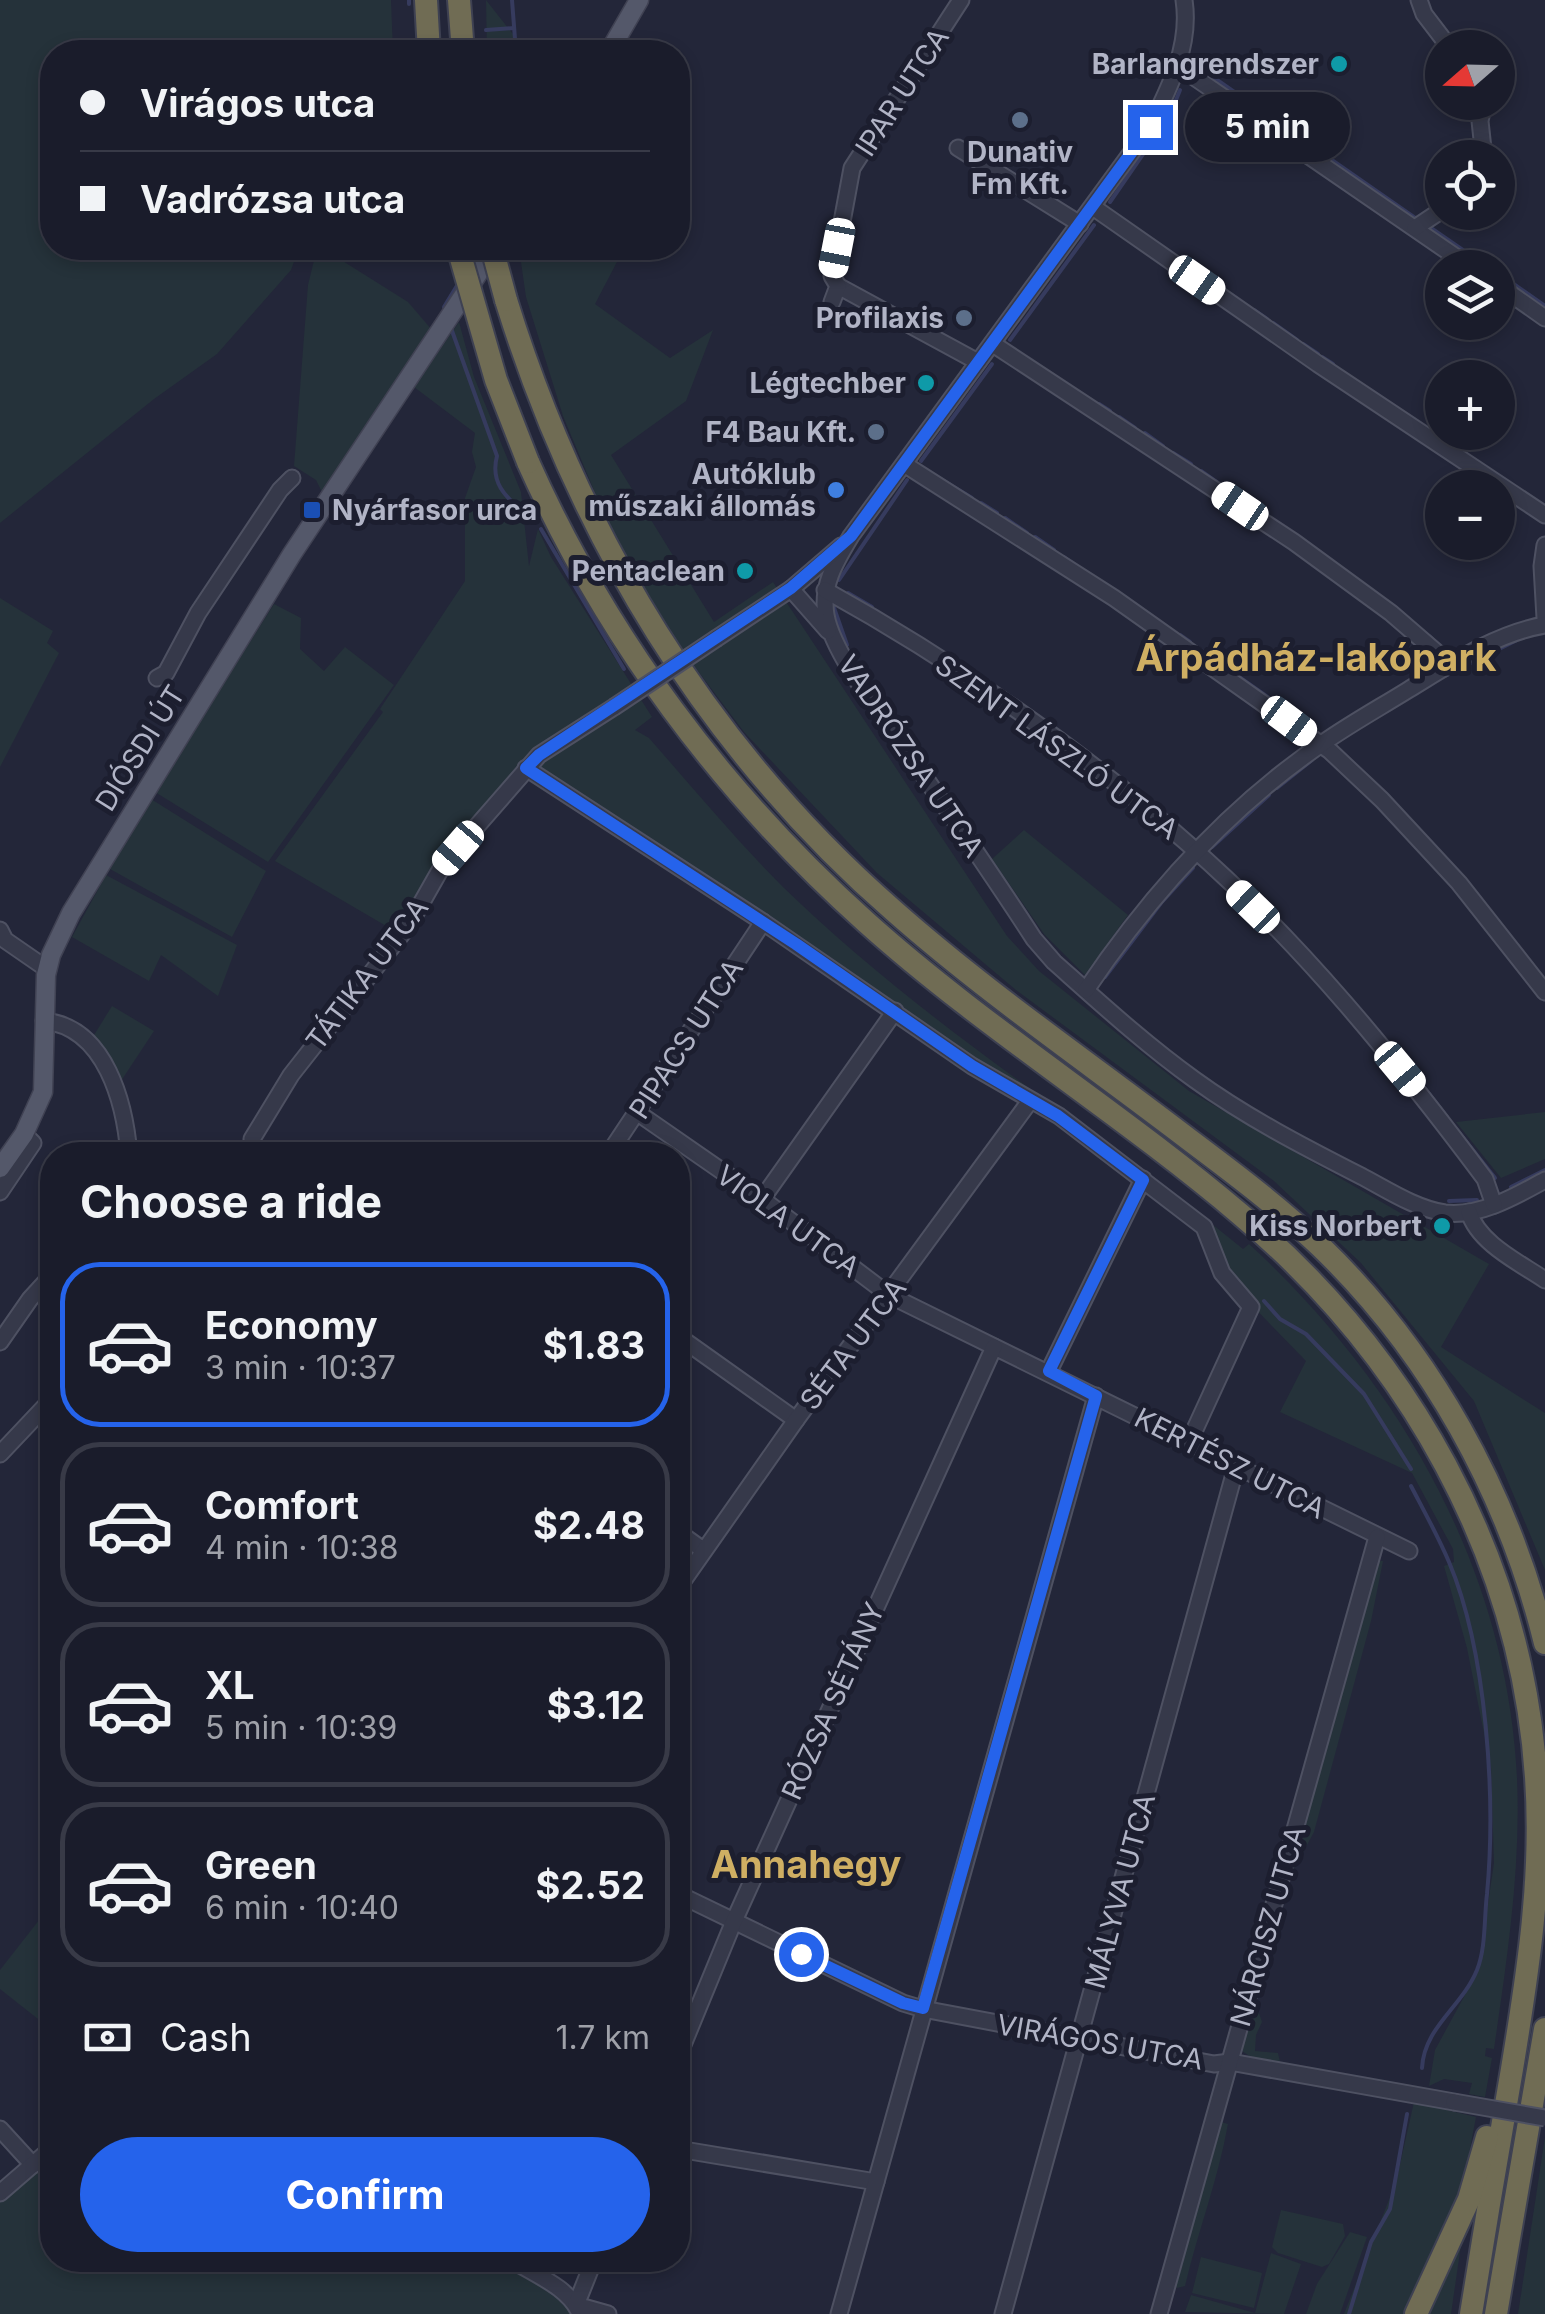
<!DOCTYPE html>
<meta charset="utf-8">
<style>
body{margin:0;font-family:Inter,sans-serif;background:#272937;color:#f1f3f6;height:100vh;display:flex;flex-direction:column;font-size:38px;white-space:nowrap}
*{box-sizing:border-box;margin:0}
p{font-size:32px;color:#9fa1a9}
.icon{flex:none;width:55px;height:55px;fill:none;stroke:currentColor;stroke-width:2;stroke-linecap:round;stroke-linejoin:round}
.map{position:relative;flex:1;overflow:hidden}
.side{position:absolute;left:40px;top:1142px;width:650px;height:1130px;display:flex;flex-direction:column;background:#1a1c2b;border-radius:40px;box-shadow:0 5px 15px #0003,0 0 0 2px #383a47}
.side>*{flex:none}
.top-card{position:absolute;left:40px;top:40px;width:650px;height:220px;border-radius:40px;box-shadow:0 5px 15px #0003,0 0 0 2px #383a47;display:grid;align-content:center;height:220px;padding:0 40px;background:#1a1c2b}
.needle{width:65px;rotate:250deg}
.fabs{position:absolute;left:1425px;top:30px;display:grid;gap:20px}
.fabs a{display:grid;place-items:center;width:90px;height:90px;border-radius:50%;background:#1a1c2b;box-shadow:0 5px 15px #0003,0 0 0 2px #383a47;font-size:50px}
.end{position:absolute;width:45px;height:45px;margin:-22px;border:12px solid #2563eb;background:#fff;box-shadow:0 0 0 5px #fff}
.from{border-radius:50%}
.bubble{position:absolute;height:70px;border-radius:35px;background:#1a1c2b;box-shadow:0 5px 15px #0003,0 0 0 2px #383a47;font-size:32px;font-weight:700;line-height:70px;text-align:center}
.car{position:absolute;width:30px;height:60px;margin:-30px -15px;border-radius:12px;box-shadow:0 0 8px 2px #0007;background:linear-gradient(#fff 24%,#345 0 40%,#fff 0 76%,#345 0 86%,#fff 0)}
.top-card b{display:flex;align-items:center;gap:35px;height:95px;font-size:38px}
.top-card b+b{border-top:2px solid #383a47}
.top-card i{width:25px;height:25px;background:#f1f3f6}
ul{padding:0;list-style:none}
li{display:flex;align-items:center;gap:30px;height:165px;margin:0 20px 15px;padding:0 20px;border:5px solid #383a47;border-radius:40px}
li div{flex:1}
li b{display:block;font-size:38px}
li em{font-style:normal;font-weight:700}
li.active{border-color:#2563eb}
li>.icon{width:90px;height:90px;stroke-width:1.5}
h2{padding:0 40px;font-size:45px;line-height:120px}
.pay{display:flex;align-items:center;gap:25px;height:110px;padding:0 40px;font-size:38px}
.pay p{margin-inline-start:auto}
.action{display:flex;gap:20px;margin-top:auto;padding:20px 40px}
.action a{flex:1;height:115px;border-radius:60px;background:#2563eb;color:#fff;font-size:40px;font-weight:700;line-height:115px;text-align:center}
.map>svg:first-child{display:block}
.green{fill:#25323a}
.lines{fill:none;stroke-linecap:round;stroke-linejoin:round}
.stream{stroke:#363b5e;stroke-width:4}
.minor-casing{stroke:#4e5162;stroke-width:19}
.major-casing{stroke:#404253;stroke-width:21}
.highway-casing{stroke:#3e4152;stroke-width:26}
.minor{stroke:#36394a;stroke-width:15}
.major{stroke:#54586a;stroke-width:18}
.highway{stroke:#706c54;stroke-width:22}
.minor-bridge-casing{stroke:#4e5162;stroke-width:19;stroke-linecap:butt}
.highway-bridge-casing{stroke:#3e4152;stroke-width:26;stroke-linecap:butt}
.minor-bridge{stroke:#36394a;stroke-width:15}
.highway-bridge{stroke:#706c54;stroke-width:22}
.route{stroke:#2563eb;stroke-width:12}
.culture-dot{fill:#0f9aa8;stroke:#1c1e2f;stroke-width:4}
.service-dot{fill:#5c6f8a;stroke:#1c1e2f;stroke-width:4}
.shop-dot{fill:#3f7fe0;stroke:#1c1e2f;stroke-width:4}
.transit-dot{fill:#1a4fb4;stroke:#1c1e2f;stroke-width:4}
.labels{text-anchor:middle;stroke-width:10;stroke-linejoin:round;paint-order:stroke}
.poi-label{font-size:28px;font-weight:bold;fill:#b1b4c6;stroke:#1c1e2f;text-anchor:end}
.street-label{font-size:28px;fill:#b1b4c6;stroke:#1c1e2f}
.district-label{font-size:38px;font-weight:bold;fill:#cfaf63;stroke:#1c1e2f}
</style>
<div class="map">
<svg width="1545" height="2314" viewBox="0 0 1545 2314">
<rect width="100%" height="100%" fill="#232639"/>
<g class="green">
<polygon points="0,0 391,0 393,52 52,52 52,248 299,248 291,270 217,354 154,399 0,523"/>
<polygon points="486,0 516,38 517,52 487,52"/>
<polygon points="317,248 322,248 408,302 432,330 367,423 323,494 316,480 294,466 308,285"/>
<polygon points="519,248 604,248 619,258 595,304 670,358 713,330 686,401 611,455 714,622 773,582 1007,936 1039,971 1189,1091 1489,1264 1441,1347 1545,1413 1545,1570 1474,1401 1361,1263 1274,1181 1016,990 877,873 744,732 670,634 608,524 563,416 526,297"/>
<path d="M459,322L474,377L521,492L529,566L538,529L551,557L652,717L635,730L649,738C693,788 736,840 783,887C861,963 957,1037 1046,1100L1034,1099L516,770L440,862L393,930L275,861L383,712L380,709L465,581V498L476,467L472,452L475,433L414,387Z"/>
<polygon points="0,598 53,631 47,643 59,653 0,767"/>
<polygon points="274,604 301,618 300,649 324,671 345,647 394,685 268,862 155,792"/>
<polygon points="151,799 266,871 232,937 110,869"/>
<polygon points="1024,830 1128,915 1085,975 1044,934 992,859"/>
<polygon points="106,875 237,945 218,996 161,955 149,981 72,937"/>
<polygon points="112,1006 154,1031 121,1081 91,1040"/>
<polygon points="1545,1112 1545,1159 1501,1178 1456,1122"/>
<path d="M1208,1224H1212L1243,1249L1249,1244C1400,1383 1507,1569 1517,1778C1521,1869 1507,1959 1494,2049L1486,2048L1485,2056L1492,2058L1485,2097L1469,2094L1472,2083L1444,2079L1429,2086L1435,2050L1478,1971L1494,1863L1491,1768L1467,1648L1444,1566L1454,1562L1453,1549L1412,1473L1280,1412L1306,1361L1239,1292L1217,1259Z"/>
<polygon points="1377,1561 1383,1561 1371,1621 1314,1832 1294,1869 1289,1869 1359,1634"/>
<polygon points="47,1910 52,1915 52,2030 0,1989 0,1970"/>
<polygon points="1250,2006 1258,2010 1262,2022 1256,2035 1255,2051 1278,2053 1280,2062 1251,2057 1242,2051"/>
<polygon points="1414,2102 1476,2117 1464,2180 1405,2314 1344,2314 1396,2182"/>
<path d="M1217,2121L1228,2124C1218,2180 1198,2231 1185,2286L1177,2288L1172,2284Z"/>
<polygon points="1545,2137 1545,2314 1518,2314"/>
<polygon points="52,2155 52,2260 512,2260 580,2314 0,2314 0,2200"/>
<polygon points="1281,2210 1343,2224 1345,2236 1329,2264 1322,2267 1278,2253 1272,2247"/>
<polygon points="1350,2232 1367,2237 1340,2314 1306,2314 1317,2284"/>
<polygon points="1461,2245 1451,2314 1426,2314"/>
<polygon points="1271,2253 1301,2264 1284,2314 1185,2312 1191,2295 1255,2313"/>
<polygon points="1201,2257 1262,2273 1254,2308 1192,2293"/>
</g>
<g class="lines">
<g class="stream">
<polyline points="409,0 409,4"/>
<polyline points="512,0 516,52"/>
<polyline points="486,30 514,28"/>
<polyline points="1197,66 1418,220"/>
<polyline points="1110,202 1170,115 1180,90"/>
<polyline points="1428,226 1489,268"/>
<polyline points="1498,273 1545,306"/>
<polyline points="444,307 458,284"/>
<polyline points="1254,310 1267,319"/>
<polyline points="1273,323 1297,340"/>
<path d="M451,328L497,456C489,486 510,500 530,519"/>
<polyline points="1010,340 1094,225"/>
<polyline points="1303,344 1318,354"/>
<polyline points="1322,357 1333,364"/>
<polyline points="1099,404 1110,411"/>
<polyline points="1119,417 1135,428"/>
<polyline points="1145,433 1163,446"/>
<polyline points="1173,453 1191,464"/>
<polyline points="921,461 992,364"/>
<polyline points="1201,471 1218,483"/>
<polyline points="934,475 972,498"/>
<polyline points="1224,486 1241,498"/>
<polyline points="981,503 997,513"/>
<polyline points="1005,518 1027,533"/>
<polyline points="541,529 624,669"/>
<polyline points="1035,537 1054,550"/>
<polyline points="1064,557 1075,565"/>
<polyline points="839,580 907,480"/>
<polyline points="848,593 872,607"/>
<polyline points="833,605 847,645"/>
<polyline points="1180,635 1190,642"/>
<polyline points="1429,636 1444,650"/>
<polyline points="1199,649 1269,698"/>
<polyline points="1445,676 1517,640"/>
<polyline points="1277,788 1312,760"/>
<polyline points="1212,847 1269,795"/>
<polyline points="1105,977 1161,903 1193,868"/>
<polyline points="1419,1081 1447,1117"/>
<polyline points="1457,1130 1495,1178"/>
<polyline points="1511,1187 1545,1170"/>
<polyline points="1449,1201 1477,1200"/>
<polyline points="1264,1301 1280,1319 1306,1334 1364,1394 1411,1469"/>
<path d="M1411,1486C1424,1511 1438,1536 1449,1562C1487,1652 1496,1798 1487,1894C1484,1918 1486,1948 1477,1970C1462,2007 1424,2027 1422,2068"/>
<polyline points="1349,2314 1371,2242 1390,2209 1407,2114"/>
</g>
<g class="minor-casing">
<g id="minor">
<path d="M1184,0C1191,45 1170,87 1150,127L851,536C836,561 821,585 826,615C833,654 881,714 904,747C948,811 992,874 1034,939L1054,962C1099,1002 1146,1045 1195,1080C1246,1117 1304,1147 1361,1176C1386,1189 1416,1209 1445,1213C1480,1217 1516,1196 1545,1180"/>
<polyline points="1419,0 1424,14 1450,48"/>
<polyline points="1178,66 1472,268"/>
<polyline points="1484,102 1480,121 1484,158"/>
<polyline points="958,148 1080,224"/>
<polyline points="1093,207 1318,364 1545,515"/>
<polyline points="1415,228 1442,210"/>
<polyline points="1498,285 1545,318"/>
<polyline points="838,286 978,362"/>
<polyline points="832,302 838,286 832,276 852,168 961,0"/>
<polyline points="993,344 1294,542 1391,613 1450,664"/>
<polyline points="904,464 1114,598 1330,751 1382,800 1459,883 1545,992"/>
<polyline points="1545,545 1542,566 1545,618"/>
<polyline points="791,589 828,631"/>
<path d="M825,590C948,658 1082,750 1187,843C1300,941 1396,1060 1485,1179L1494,1205"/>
<polyline points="717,638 791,589 841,546"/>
<polyline points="157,678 166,673 198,613 280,490 292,478"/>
<polyline points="526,768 763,922 972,1066 1059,1116 1204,1227 1222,1273 1251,1307 1190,1440"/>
<polyline points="0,930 5,940 47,969"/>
<path d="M1086,990C1150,895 1228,808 1323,743C1350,724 1379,708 1408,690C1449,665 1496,633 1545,625"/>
<path d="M44,1021C106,1027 125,1104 129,1155"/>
<polyline points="638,1113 762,1199 889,1295 1409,1551"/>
<polyline points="259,1155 252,1139 291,1075 409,925 443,865 539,755 614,707"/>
<polyline points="608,1155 763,922"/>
<polyline points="0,1192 33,1143 24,1134"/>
<polyline points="762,1199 895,1011"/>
<path d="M1469,1212C1478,1243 1520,1263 1545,1280"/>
<polyline points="678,1336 796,1420"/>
<polyline points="0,1342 30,1299 52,1275"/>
<polyline points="1049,1371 1143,1179"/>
<polyline points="0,1454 52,1399"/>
<polyline points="678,1532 703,1550"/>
<polyline points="678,1588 796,1420 1030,1101"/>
<polyline points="678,1894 903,2003 923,2009 1214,2064 1230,2062 1454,2102"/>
<polyline points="678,2057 734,1921 994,1347"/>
<polyline points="0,2129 33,2165"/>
<polyline points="678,2149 876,2182"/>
<polyline points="0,2193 52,2148"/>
<path d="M512,2260C534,2274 570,2288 580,2314"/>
<polyline points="594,2260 576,2305 608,2314"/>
<polyline points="839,2314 1096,1396"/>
<polyline points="1003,2314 1236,1467"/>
<polyline points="1159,2314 1377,1537"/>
</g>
</g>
<g class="major-casing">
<g id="major">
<polyline points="609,52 639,0"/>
<polyline points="0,1168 24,1134 43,1092 46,975 51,955 71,913 292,554 495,248"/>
</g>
</g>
<g class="highway-casing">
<g id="highway">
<polyline points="426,0 429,52"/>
<polyline points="459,0 463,52"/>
<path d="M506,300C579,536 707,748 894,911C988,994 1092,1065 1191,1141C1235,1174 1280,1208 1320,1246C1431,1353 1508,1493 1545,1643"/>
<path d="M528,462C606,637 723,794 866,922C984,1028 1120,1112 1240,1214C1409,1356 1521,1555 1536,1777C1543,1876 1528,1972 1512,2069C1498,2151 1484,2232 1471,2314"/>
<polyline points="1416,2314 1469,2199 1487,2137"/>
<polyline points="1496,2314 1545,2029"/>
</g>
</g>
<use href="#minor" class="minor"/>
<use href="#major" class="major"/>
<use href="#highway" class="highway"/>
<g class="minor-bridge-casing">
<g id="minor-bridge">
<polyline points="614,707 717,638"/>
<polyline points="1454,2102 1545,2118"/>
</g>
</g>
<g class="highway-bridge-casing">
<g id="highway-bridge">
<polyline points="458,248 496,380 528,462"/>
<polyline points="492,248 506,300"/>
</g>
</g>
<use href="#minor-bridge" class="minor-bridge"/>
<use href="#highway-bridge" class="highway-bridge"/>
</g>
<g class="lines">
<polyline class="route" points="801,1954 903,2003 923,2008 1096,1396 1049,1371 1143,1180 1058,1116 972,1066 796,944 526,768 539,755 791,588 851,536 1150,127"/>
</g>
<g class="culture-dot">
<circle cx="1339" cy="64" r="10"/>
<circle cx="926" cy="383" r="10"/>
<circle cx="745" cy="571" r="10"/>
<circle cx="1442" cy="1226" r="10"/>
</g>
<g class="service-dot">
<circle cx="1020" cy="120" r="10"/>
<circle cx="964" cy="318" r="10"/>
<circle cx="876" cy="432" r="10"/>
</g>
<circle class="shop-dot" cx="836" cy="490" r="10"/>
<rect class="transit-dot" x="302" y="500" width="20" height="20" rx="5"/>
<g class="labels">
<g class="poi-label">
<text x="1319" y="74">Barlangrendszer</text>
<text x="1020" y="162" text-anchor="middle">Dunativ<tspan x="1020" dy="32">Fm Kft.</tspan></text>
<text x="944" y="328">Profilaxis</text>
<text x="906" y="393">Légtechber</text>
<text x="856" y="442">F4 Bau Kft.</text>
<text x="816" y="484">Autóklub<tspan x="816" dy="32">műszaki állomás</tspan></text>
<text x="332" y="520" text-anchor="start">Nyárfasor urca</text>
<text x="725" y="581">Pentaclean</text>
<text x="1422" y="1236">Kiss Norbert</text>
</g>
<g class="street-label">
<text transform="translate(902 92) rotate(-57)" y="10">IPAR UTCA</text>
<text transform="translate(1057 747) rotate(36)" y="10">SZENT LÁSZLÓ UTCA</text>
<text transform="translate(140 748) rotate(-58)" y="10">DIÓSDI ÚT</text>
<text transform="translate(911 756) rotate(56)" y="10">VADRÓZSA UTCA</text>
<text transform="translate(367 974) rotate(-53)" y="10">TÁTIKA UTCA</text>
<text transform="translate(686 1039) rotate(-57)" y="10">PIPACS UTCA</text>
<text transform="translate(788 1221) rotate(36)" y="10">VIOLA UTCA</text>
<text transform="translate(853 1344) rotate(-53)" y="10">SÉTA UTCA</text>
<text transform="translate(1230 1463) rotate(27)" y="10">KERTÉSZ UTCA</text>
<text transform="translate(833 1701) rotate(-66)" y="10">RÓZSA SÉTÁNY</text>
<text transform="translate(1120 1891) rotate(-75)" y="10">MÁLYVA UTCA</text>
<text transform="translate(1268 1926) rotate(-74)" y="10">NÁRCISZ UTCA</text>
<text transform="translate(1100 2042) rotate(10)" y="10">VIRÁGOS UTCA</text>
</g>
<g class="district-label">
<text x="1316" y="671">Árpádház-lakópark</text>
<text x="806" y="1878">Annahegy</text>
</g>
</g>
</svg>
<div class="fabs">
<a><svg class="needle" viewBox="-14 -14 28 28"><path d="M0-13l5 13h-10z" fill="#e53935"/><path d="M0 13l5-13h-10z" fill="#9fa1a9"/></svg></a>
<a><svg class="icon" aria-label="locate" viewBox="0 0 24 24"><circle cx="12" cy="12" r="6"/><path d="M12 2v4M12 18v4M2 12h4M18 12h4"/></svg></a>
<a><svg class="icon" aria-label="layers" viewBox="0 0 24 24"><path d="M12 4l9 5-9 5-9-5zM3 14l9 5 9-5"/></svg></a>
<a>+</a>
<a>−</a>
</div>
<i class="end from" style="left:801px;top:1954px"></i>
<i class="end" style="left:1150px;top:127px"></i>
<div class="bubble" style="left:1185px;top:92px;width:165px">5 min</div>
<i class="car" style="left:837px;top:248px;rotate:191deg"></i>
<i class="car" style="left:1197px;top:280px;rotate:125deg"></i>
<i class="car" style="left:1240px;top:506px;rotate:304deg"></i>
<i class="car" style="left:1289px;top:721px;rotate:127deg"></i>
<i class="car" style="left:458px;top:848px;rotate:221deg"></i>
<i class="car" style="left:1253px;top:907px;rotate:314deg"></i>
<i class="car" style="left:1400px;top:1069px;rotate:140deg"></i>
<div class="top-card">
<b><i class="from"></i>Virágos utca</b>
<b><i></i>Vadrózsa utca</b>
</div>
<section class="side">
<h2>Choose a ride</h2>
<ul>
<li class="active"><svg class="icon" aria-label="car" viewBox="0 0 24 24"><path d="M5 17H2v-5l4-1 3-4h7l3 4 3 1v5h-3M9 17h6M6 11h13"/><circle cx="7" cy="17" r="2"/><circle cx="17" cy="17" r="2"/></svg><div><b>Economy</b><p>3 min · 10:37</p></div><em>$1.83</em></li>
<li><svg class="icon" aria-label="car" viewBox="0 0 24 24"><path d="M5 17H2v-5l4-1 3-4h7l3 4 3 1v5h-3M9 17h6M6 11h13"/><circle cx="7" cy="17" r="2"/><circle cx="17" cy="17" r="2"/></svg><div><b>Comfort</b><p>4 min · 10:38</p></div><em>$2.48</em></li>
<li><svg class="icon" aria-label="car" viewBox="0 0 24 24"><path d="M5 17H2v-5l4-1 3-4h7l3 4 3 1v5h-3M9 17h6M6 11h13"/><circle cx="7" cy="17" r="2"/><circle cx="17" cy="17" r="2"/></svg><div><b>XL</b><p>5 min · 10:39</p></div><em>$3.12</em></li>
<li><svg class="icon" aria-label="car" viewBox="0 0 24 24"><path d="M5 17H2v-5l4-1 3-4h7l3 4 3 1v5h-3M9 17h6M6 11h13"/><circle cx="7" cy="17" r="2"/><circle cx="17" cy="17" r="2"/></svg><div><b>Green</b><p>6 min · 10:40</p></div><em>$2.52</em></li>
</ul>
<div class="pay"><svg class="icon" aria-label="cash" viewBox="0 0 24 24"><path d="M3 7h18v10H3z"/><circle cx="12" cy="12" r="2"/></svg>Cash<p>1.7 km</p></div>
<div class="action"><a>Confirm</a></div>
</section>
</div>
